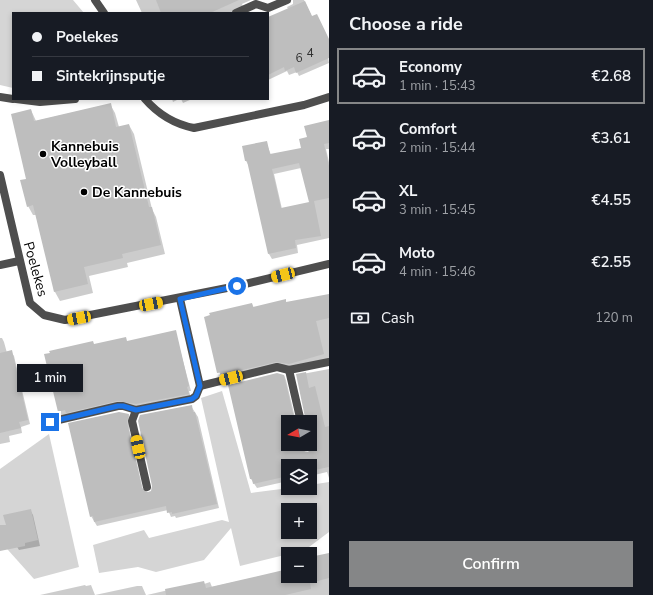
<!DOCTYPE html>
<meta charset="utf-8">
<style>
body{margin:0;font-family:"Nunito Sans",sans-serif;background:#242831;color:#f1f3f6;height:100vh;display:flex;flex-direction:column;font-size:15px;white-space:nowrap}
*{box-sizing:border-box;margin:0}
p{font-size:13px;color:#9ea1a6}
.icon{flex:none;width:22px;height:22px;fill:none;stroke:currentColor;stroke-width:2;stroke-linecap:round;stroke-linejoin:round}
.map{position:relative;flex:1;overflow:hidden}
.panel{display:flex;flex-direction:column;background:#171b24;width:324px}
.panel>*{flex:none}
.guide{position:absolute;left:12px;top:12px;width:257px;height:88px;border-radius:0px;box-shadow:0 2px 6px #0003;display:grid;align-content:center;height:88px;padding:0 20px;background:#171b24}
.needle{width:26px;rotate:260deg}
.tools{position:absolute;left:281px;top:415px;display:grid;gap:8px}
.tools a{display:grid;place-items:center;width:36px;height:36px;border-radius:0px;background:#171b24;box-shadow:0 2px 6px #0003;font-size:20px}
.end{position:absolute;width:18px;height:18px;margin:-9px;border:5px solid #1a73e8;background:#fff;box-shadow:0 0 0 2px #fff}
.from{border-radius:50%}
.bubble{position:absolute;height:28px;border-radius:0px;background:#171b24;box-shadow:0 2px 6px #0003;font-size:13px;font-weight:600;line-height:28px;text-align:center}
.car{position:absolute;width:12px;height:24px;margin:-12px -6px;border-radius:5px;box-shadow:0 0 3px 1px #0007;background:linear-gradient(#f5c518 24%,#345 0 40%,#f5c518 0 76%,#345 0 86%,#f5c518 0)}
.guide b{display:flex;align-items:center;gap:14px;height:38px;font-size:15px}
.guide b+b{border-top:1px solid #363941}
.guide i{width:10px;height:10px;background:#f1f3f6}
ul{padding:0;list-style:none}
li{display:flex;align-items:center;gap:12px;height:56px;margin:0 8px 6px;padding:0 12px;border:2px solid transparent;border-radius:0px}
li div{flex:1}
li b{display:block;font-size:15px}
li em{font-style:normal;font-weight:600}
li.on{border-color:#858687}
li>.icon{width:36px;height:36px;stroke-width:1.5}
h2{padding:0 20px;font-size:18px;line-height:48px}
.pay{display:flex;align-items:center;gap:10px;height:44px;padding:0 20px;font-size:15px}
.pay p{margin-inline-start:auto}
.action{display:flex;gap:8px;margin-top:auto;padding:8px 20px}
.action a{flex:1;height:46px;border-radius:0px;background:#858687;color:#fff;font-size:16px;font-weight:600;line-height:46px;text-align:center}
main{display:flex;flex:1;min-height:0}
.map>svg:first-child{display:block}
.green{fill:#d5d5d5;fill-rule:evenodd}
.shadow{fill:#0003;fill-rule:evenodd}
.building{fill:#bebebe}
.lines{fill:none;stroke-linecap:round;stroke-linejoin:round}
.lane{stroke:#4e4e4e;stroke-width:8}
.street{stroke:#4e4e4e;stroke-width:8}
.route{stroke:#1a73e8;stroke-width:5}
.poi-dot{fill:#000;stroke:#fff;stroke-width:1.5}
.labels{text-anchor:middle;stroke-width:3;stroke-linejoin:round;paint-order:stroke}
.number-label{font-size:12px;fill:#303030}
.poi-label{font-size:14px;font-weight:bold;fill:#000;stroke:#fff;text-anchor:start}
.street-label{font-size:14px;fill:#000;stroke:#fff}
</style>
<main>
<div class="map">
<svg width="329" height="595" viewBox="0 0 329 595">
<rect width="100%" height="100%" fill="#fff"/>
<g class="green">
<polygon points="0,0 73,0 84,13 13,13 13,88 0,85"/>
<path d="M222,391L251,493L289,488H310V485L329,482V532L305,550L240,566L231,528L204,560L156,572L138,567L99,573L93,545L144,530L149,538L222,520L229,522L201,398ZM288,510H310V532H288Z"/>
<polygon points="49,434 79,567 34,579 0,541 0,469"/>
</g>
<g class="shadow">
<polygon points="136,0 251,0 242,4 244,9 236,13 142,13"/>
<polygon points="293,0 304,0 312,17 329,40 329,57 328,57 329,63 299,76 297,72 289,75 287,71 268,80 268,18 288,9 287,7 293,4"/>
<polygon points="172,99 179,99 173,102"/>
<polygon points="181,99 192,99 183,103"/>
<polygon points="110,104 115,113 119,127 129,125 134,134 152,209 156,217 165,254 127,263 128,267 89,276 93,293 60,301 55,292 36,215 33,215 28,206 31,110 36,121"/>
<path d="M329,121V149H326L329,162V238L297,245L298,253L272,259L269,254L249,166L246,161L266,142L271,155L302,149L308,138ZM301,168L310,203L282,209L274,174Z"/>
<polygon points="329,295 329,361 221,377 205,318 252,304 254,308 285,300 287,303"/>
<polygon points="175,331 191,391 189,391 191,398 139,408 121,405 61,416 59,412 94,345 125,338 127,342"/>
<polygon points="0,338 2,338 4,342 7,353 11,352 14,356 30,424 21,427 22,433 9,436 10,442 0,444"/>
<polygon points="329,369 329,478 327,472 310,476 310,466 288,466 288,481 257,488 251,479 229,386 284,375 286,380 296,422 288,422 288,444 306,444 303,448 306,454 313,448 310,443 310,422 307,422 297,375"/>
<polygon points="191,406 198,417 219,508 176,518 175,516 171,517 168,510 97,526 91,516 128,414 131,419 129,428 143,490 148,494 152,491"/>
<polygon points="30,510 33,515 40,546 19,550 16,545"/>
<polygon points="329,554 329,595 147,595 203,582 204,584 210,582 212,587 288,570 288,576 310,576 310,561"/>
<polygon points="85,585 86,586 91,585 95,595 137,586 142,586 146,595 40,595"/>
</g>
<g class="building">
<polygon points="156,0 239,0 210,13 161,13"/>
<polygon points="305,1 312,16 317,14 329,39 329,58 296,73 294,67 285,71 284,67 268,75 268,17"/>
<polygon points="111,103 116,127 129,124 149,207 152,207 161,245 122,254 123,258 84,267 88,284 54,292 33,205 27,207 20,180 26,179 11,114 31,109 34,121"/>
<polygon points="329,120 329,143 324,144 329,166 329,198 309,202 299,163 272,169 281,208 314,201 321,236 295,240 296,248 268,254 247,161 245,161 242,146 267,141 270,154 301,148 299,139 307,137 304,126"/>
<polygon points="329,294 329,318 316,321 324,354 289,364 276,362 225,374 224,372 217,373 204,317 210,315 209,313 252,303 253,307 286,299 286,302"/>
<polygon points="176,330 189,386 187,387 189,394 136,404 117,401 66,413 65,410 58,412 44,354 50,353 49,351 93,341 94,344 126,337 127,341"/>
<polygon points="12,350 28,420 19,422 21,428 0,433 0,353"/>
<polygon points="306,372 309,388 315,386 325,427 329,426 329,467 310,471 310,466 288,466 288,476 253,484 252,479 250,479 228,385 277,373 284,375 295,422 288,422 288,444 301,444 303,451 308,452 312,448 310,440 310,422 306,422 296,374"/>
<polygon points="192,405 193,412 195,412 217,504 172,514 172,512 167,513 166,506 94,522 93,516 90,517 68,423 119,412 129,414 127,422 142,488 148,492 151,491 152,486 138,421 140,415"/>
<polygon points="31,509 38,540 25,543 25,546 0,551 0,525 6,525 3,515"/>
<polygon points="329,553 329,578 310,583 311,589 285,595 166,595 165,589 204,581 206,588 288,569 288,576 310,576 310,557"/>
</g>
<g class="lines">
<g class="lane">
<polyline points="236,13 256,4 268,8 287,0"/>
<polyline points="136,410 132,421 147,487"/>
</g>
<g class="street">
<polyline points="95,0 104,13"/>
<polyline points="0,97 13,99"/>
<polyline points="16,99 40,102 75,99"/>
<path d="M145,99C158,114 174,124 194,128L304,105L329,97"/>
<polyline points="0,175 30,303 44,315 65,320 237,286 329,264"/>
<polyline points="0,265 19,261"/>
<polyline points="289,370 301,422"/>
<polyline points="200,386 277,367 289,370 329,362"/>
<polyline points="50,422 118,406 123,406 136,410 192,399 196,396 200,386 180,299"/>
<polyline points="306,444 307,447"/>
</g>
</g>
<g class="lines">
<polyline class="route" points="50,422 118,406 123,406 136,410 192,399 196,396 200,386 180,299 237,286"/>
</g>
<g class="poi-dot">
<circle cx="43" cy="154" r="4"/>
<circle cx="84" cy="192" r="4"/>
</g>
<g class="labels">
<g class="number-label">
<text x="310" y="57">4</text>
<text x="299" y="62">6</text>
</g>
<g class="poi-label">
<text x="51" y="151">Kannebuis<tspan x="51" dy="16">Volleyball</tspan></text>
<text x="92" y="197">De Kannebuis</text>
</g>
<g class="street-label">
<text transform="translate(36 269) rotate(74)" y="5">Poelekes</text>
</g>
</g>
</svg>
<div class="tools">
<a><svg class="needle" viewBox="-14 -14 28 28"><path d="M0-13l5 13h-10z" fill="#e53935"/><path d="M0 13l5-13h-10z" fill="#9ea1a6"/></svg></a>
<a><svg class="icon" aria-label="layers" viewBox="0 0 24 24"><path d="M12 4l9 5-9 5-9-5zM3 14l9 5 9-5"/></svg></a>
<a>+</a>
<a>−</a>
</div>
<i class="end from" style="left:237px;top:286px"></i>
<i class="end" style="left:50px;top:422px"></i>
<div class="bubble" style="left:17px;top:364px;width:66px">1 min</div>
<i class="car" style="left:283px;top:275px;rotate:256deg"></i>
<i class="car" style="left:151px;top:304px;rotate:79deg"></i>
<i class="car" style="left:79px;top:318px;rotate:259deg"></i>
<i class="car" style="left:231px;top:378px;rotate:256deg"></i>
<i class="car" style="left:138px;top:447px;rotate:348deg"></i>
<div class="guide">
<b><i class="from"></i>Poelekes</b>
<b><i></i>Sintekrijnsputje</b>
</div>
</div>
<section class="panel">
<h2>Choose a ride</h2>
<ul>
<li class="on"><svg class="icon" aria-label="car" viewBox="0 0 24 24"><path d="M5 17H2v-5l4-1 3-4h7l3 4 3 1v5h-3M9 17h6M6 11h13"/><circle cx="7" cy="17" r="2"/><circle cx="17" cy="17" r="2"/></svg><div><b>Economy</b><p>1 min · 15:43</p></div><em>€2.68</em></li>
<li><svg class="icon" aria-label="car" viewBox="0 0 24 24"><path d="M5 17H2v-5l4-1 3-4h7l3 4 3 1v5h-3M9 17h6M6 11h13"/><circle cx="7" cy="17" r="2"/><circle cx="17" cy="17" r="2"/></svg><div><b>Comfort</b><p>2 min · 15:44</p></div><em>€3.61</em></li>
<li><svg class="icon" aria-label="car" viewBox="0 0 24 24"><path d="M5 17H2v-5l4-1 3-4h7l3 4 3 1v5h-3M9 17h6M6 11h13"/><circle cx="7" cy="17" r="2"/><circle cx="17" cy="17" r="2"/></svg><div><b>XL</b><p>3 min · 15:45</p></div><em>€4.55</em></li>
<li><svg class="icon" aria-label="car" viewBox="0 0 24 24"><path d="M5 17H2v-5l4-1 3-4h7l3 4 3 1v5h-3M9 17h6M6 11h13"/><circle cx="7" cy="17" r="2"/><circle cx="17" cy="17" r="2"/></svg><div><b>Moto</b><p>4 min · 15:46</p></div><em>€2.55</em></li>
</ul>
<div class="pay"><svg class="icon" aria-label="cash" viewBox="0 0 24 24"><path d="M3 7h18v10H3z"/><circle cx="12" cy="12" r="2"/></svg>Cash<p>120 m</p></div>
<div class="action"><a>Confirm</a></div>
</section>
</main>
